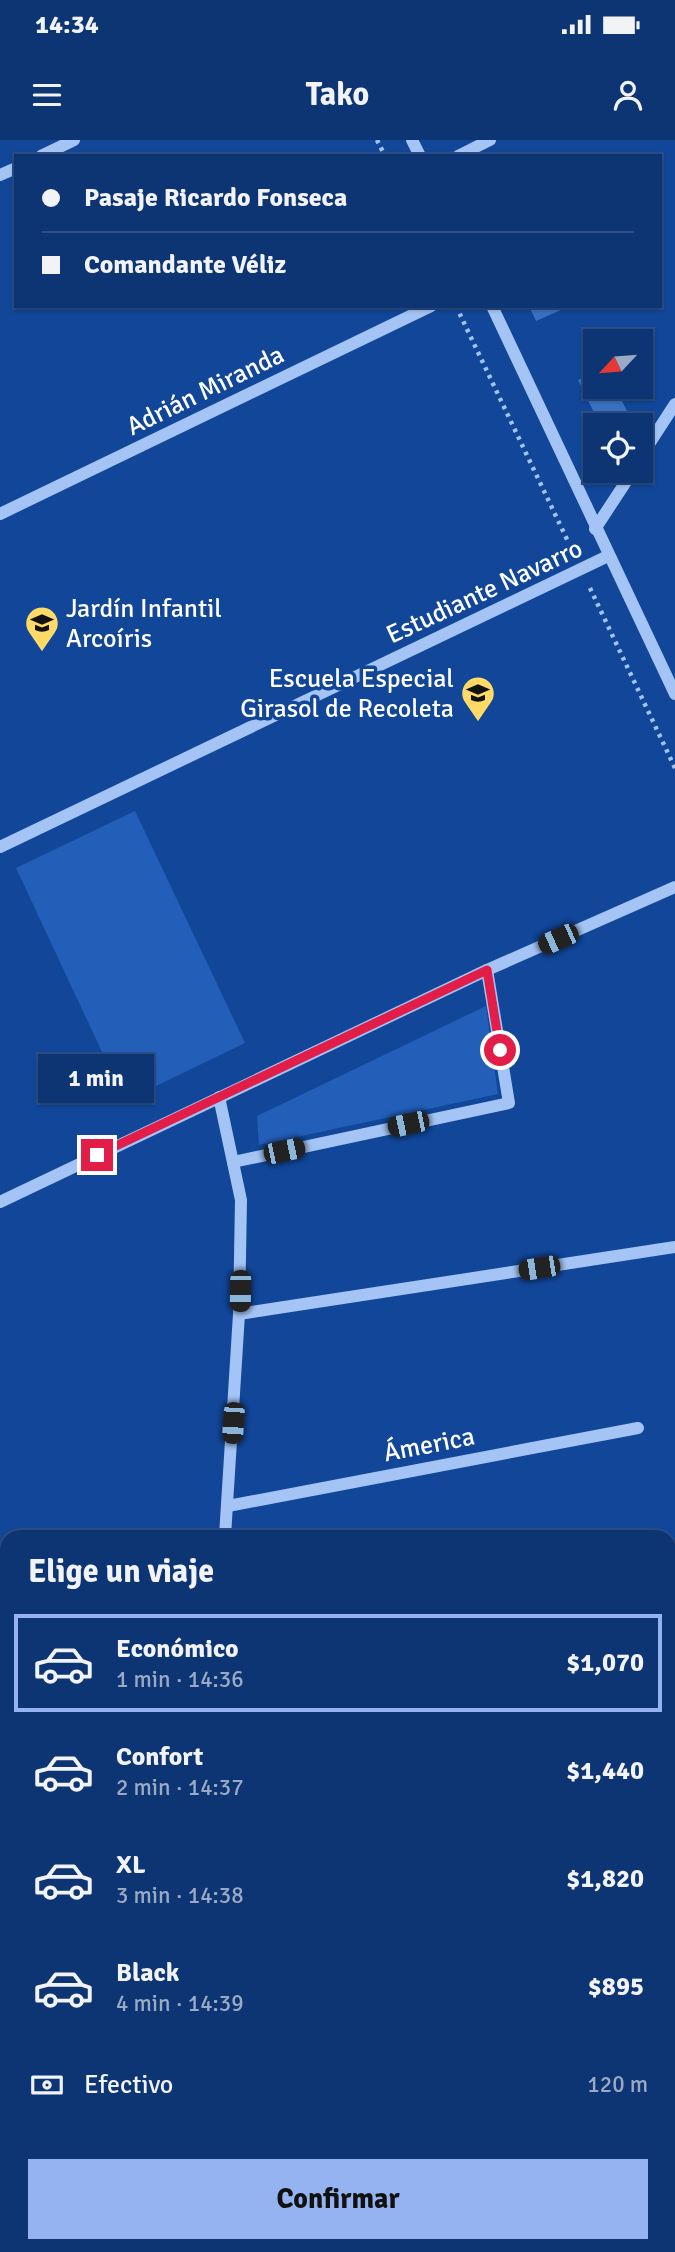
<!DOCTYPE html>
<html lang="es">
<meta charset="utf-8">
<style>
body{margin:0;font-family:Signika,sans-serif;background:#1b3f7b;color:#f1f3f6;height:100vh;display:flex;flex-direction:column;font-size:26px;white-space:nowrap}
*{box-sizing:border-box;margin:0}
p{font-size:23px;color:#9aaac4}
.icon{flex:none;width:38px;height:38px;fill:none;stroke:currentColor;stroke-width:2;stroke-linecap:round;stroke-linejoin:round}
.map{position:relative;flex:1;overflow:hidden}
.panel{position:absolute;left:0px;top:1390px;width:676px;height:723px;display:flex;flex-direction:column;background:#0d3473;border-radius:21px 21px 0 0;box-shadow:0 2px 5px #0004,0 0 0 2px #2d4f85}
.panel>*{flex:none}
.top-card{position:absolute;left:14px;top:14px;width:648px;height:154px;border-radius:0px;box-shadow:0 2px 5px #0004,0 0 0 2px #2d4f85;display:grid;align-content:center;height:154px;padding:0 28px;background:#0d3473}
.needle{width:46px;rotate:244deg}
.tools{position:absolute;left:583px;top:189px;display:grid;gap:14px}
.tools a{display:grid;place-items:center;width:70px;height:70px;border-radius:0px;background:#0d3473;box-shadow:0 2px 5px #0004,0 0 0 2px #2d4f85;font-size:35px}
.end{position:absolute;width:32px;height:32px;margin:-16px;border:9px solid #e11d48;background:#fff;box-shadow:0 0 0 4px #fff}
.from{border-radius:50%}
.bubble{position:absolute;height:49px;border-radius:0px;background:#0d3473;box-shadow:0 2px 5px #0004,0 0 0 2px #2d4f85;font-size:23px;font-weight:700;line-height:49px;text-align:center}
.car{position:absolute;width:21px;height:42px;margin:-21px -10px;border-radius:9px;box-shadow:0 0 5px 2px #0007;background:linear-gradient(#222 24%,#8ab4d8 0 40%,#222 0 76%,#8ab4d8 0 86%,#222 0)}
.top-card b{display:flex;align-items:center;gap:24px;height:66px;font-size:26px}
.top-card b+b{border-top:2px solid #2d4f85}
.top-card i{width:18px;height:18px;background:#f1f3f6}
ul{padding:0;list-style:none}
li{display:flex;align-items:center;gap:21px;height:98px;margin:0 14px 10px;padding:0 14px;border:4px solid transparent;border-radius:0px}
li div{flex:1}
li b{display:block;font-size:26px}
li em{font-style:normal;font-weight:700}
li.selected{border-color:#95b2f1}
li>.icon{width:63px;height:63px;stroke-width:1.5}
h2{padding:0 28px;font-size:32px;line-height:84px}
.pay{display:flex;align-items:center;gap:18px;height:77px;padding:0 28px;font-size:26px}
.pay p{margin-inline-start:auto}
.action{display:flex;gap:14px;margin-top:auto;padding:14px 28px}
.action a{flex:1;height:80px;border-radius:0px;background:#95b2f1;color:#111;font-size:28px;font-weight:700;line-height:80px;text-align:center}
.status{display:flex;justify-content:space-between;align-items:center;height:49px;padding:0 35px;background:#0d3473;direction:ltr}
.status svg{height:19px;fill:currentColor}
header{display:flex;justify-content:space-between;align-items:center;height:91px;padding:0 28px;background:#0d3473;font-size:32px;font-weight:700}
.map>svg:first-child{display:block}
.green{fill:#235fb8}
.building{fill:#3970c1}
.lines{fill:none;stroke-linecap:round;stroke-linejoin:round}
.path{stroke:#a3c4f4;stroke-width:4.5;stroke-dasharray:3.5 5;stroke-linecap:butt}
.minor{stroke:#a3c4f4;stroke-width:12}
.route{stroke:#e11d48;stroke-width:9}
.labels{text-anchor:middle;stroke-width:7;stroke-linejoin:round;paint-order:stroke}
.street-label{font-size:26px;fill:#fff;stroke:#114699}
.poi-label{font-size:26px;fill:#fff;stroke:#114699;text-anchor:start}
</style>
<div class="status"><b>14:34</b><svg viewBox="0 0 49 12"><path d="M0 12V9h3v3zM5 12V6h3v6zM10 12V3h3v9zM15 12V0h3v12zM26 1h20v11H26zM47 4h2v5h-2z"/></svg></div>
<header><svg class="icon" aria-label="menu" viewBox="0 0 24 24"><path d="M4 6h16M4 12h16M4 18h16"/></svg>Tako<svg class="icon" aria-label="person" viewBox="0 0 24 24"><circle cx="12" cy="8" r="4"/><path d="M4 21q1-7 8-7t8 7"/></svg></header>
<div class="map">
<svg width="675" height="2112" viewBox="0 0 675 2112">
<rect width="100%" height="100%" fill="#114699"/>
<g class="green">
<polygon points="135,671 245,903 125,961 16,728"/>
<polygon points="486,866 498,954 259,1005 257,976"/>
<polygon points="675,1465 675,1523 669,1525 669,1466"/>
<polygon points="675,1560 675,1619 669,1620 669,1561"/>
</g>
<g class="building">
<polygon points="529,166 570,166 536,181"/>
<polygon points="595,232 595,247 615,247 634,285 600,285 578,240"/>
<polygon points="229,2105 317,2105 316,2112 228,2112"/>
</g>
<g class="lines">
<g class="path">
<polyline points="377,0 385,16"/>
<polyline points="456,166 573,412"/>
<polyline points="590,448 675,628"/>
</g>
<g class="minor">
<polyline points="412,0 420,16"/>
<polyline points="41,16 74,0"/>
<polyline points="458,16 490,0"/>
<polyline points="0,35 16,28"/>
<polyline points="492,166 675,554"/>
<polyline points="640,318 675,264"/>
<polyline points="0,374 431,166"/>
<polyline points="595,389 633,331"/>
<polyline points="0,707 608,416"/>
<polyline points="219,957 241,1060 239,1174 225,1396"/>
<polyline points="233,1022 509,963 487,830"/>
<polyline points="0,1062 487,830 675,747"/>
<polyline points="239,1174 675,1107"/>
<polyline points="228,1366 638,1288"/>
<polyline points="668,1541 675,1540"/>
<polyline points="188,2112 188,2105"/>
</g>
</g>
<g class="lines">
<polyline class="route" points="97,1015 487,830 500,910"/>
</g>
<defs>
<g id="school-pin" transform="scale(1.75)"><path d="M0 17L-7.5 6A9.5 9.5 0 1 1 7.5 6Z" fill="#ffda66" stroke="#114699"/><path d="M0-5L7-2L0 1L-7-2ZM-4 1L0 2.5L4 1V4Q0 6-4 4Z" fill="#111"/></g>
</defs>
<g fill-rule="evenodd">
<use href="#school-pin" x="42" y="483"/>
<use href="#school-pin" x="478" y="553"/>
</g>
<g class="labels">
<g class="street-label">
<text transform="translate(205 250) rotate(-26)" y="9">Adrián Miranda</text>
<text transform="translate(484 451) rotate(-25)" y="9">Estudiante Navarro</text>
<text transform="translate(429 1304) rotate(-11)" y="9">Ámerica</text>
</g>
<g class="poi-label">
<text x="66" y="477">Jardín Infantil<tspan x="66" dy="30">Arcoíris</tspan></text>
<text x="454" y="547" text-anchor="end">Escuela Especial<tspan x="454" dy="30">Girasol de Recoleta</tspan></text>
</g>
</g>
</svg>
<div class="tools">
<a><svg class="needle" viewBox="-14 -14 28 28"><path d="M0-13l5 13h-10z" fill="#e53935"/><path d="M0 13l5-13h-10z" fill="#9aaac4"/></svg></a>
<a><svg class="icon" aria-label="locate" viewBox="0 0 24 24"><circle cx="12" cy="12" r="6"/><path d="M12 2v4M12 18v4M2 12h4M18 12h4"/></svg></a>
</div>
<i class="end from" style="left:500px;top:910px"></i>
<i class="end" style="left:97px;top:1015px"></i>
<div class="bubble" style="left:38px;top:914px;width:116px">1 min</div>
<i class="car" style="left:558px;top:799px;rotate:246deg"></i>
<i class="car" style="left:408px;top:984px;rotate:258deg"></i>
<i class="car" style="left:284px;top:1011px;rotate:78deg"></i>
<i class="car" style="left:539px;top:1128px;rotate:261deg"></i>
<i class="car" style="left:240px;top:1151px;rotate:181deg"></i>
<i class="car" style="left:233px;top:1283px;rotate:184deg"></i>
<div class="top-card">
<b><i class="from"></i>Pasaje Ricardo Fonseca</b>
<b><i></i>Comandante Véliz</b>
</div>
<section class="panel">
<h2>Elige un viaje</h2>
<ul>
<li class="selected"><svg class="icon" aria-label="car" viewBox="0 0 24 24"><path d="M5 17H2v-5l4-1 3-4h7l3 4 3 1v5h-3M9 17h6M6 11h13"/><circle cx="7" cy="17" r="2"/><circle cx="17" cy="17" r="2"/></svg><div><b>Económico</b><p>1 min · 14:36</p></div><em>$1,070</em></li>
<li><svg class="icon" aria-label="car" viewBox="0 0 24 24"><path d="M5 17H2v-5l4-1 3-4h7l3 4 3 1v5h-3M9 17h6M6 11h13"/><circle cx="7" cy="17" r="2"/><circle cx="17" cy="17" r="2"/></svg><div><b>Confort</b><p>2 min · 14:37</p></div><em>$1,440</em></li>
<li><svg class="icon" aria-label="car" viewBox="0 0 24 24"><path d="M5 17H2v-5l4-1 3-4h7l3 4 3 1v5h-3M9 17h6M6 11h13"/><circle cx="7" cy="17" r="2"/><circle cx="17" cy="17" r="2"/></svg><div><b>XL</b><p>3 min · 14:38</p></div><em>$1,820</em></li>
<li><svg class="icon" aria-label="car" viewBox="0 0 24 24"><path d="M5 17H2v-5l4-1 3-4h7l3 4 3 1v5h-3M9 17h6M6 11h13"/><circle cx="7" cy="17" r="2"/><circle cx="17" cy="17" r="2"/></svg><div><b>Black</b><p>4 min · 14:39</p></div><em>$895</em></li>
</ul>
<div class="pay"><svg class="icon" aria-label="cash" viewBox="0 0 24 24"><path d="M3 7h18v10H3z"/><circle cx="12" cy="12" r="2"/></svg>Efectivo<p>120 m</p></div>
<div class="action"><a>Confirmar</a></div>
</section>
</div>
